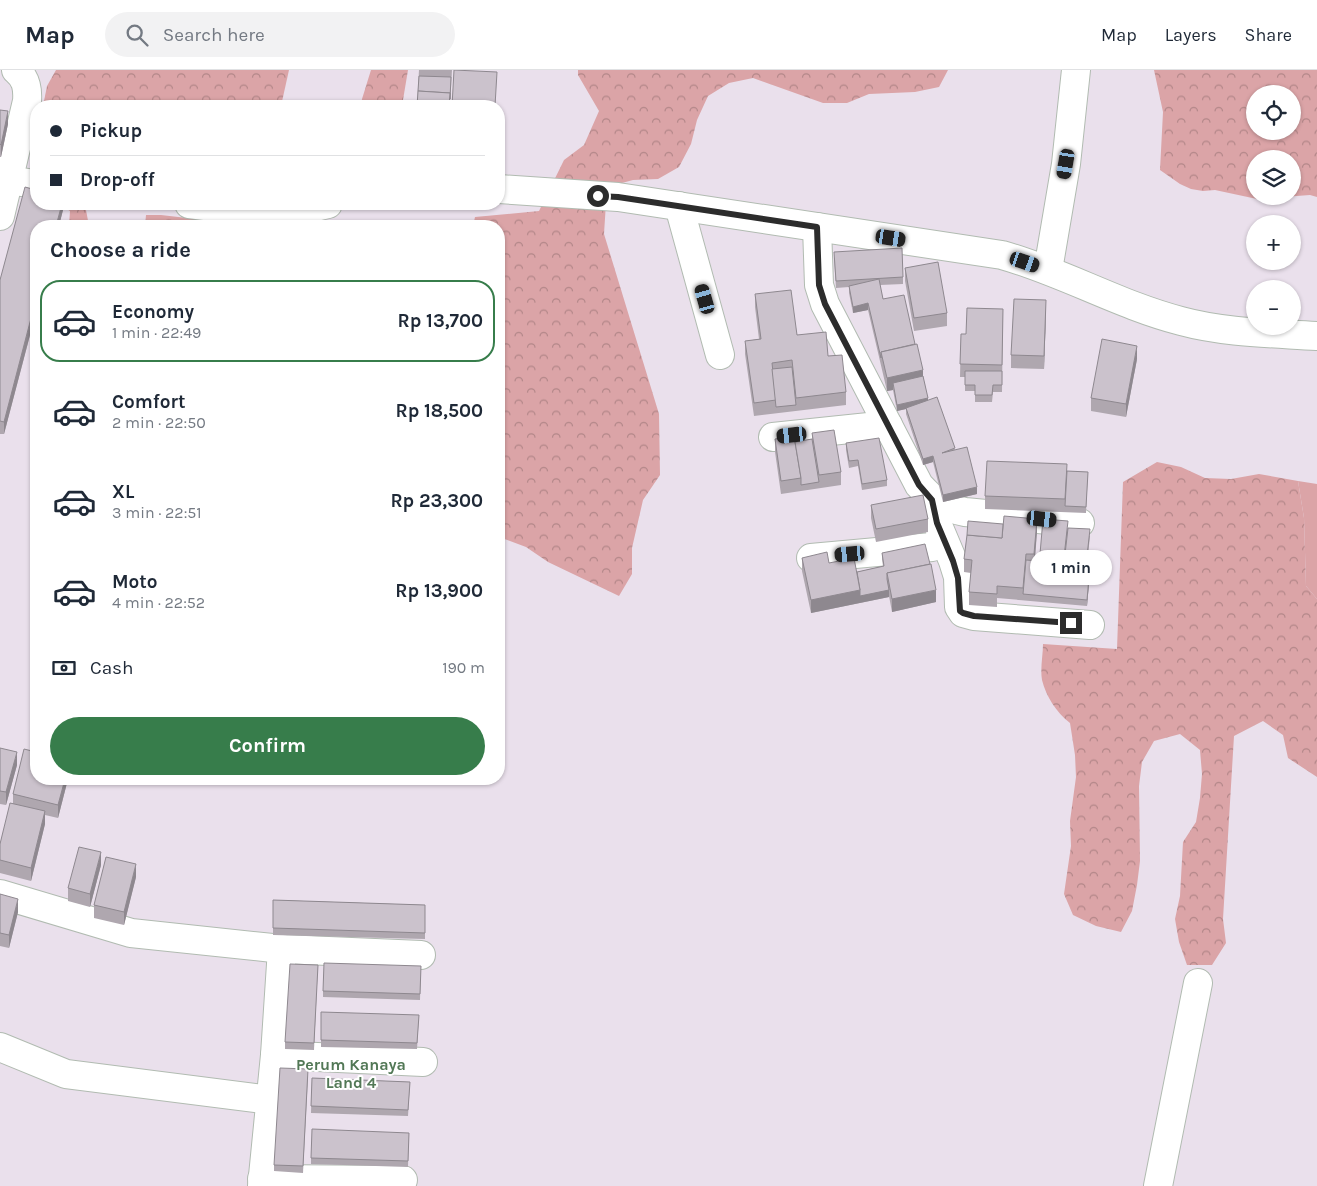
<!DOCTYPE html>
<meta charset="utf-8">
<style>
body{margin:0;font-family:Karla,sans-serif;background:#f2f2f3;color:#1f2937;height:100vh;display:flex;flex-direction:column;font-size:19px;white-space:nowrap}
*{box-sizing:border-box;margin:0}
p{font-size:16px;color:#747a83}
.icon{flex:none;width:28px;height:28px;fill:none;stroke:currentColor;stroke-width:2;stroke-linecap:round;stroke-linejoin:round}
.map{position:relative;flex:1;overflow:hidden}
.side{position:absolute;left:30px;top:150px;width:475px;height:565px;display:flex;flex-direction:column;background:#fff;border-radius:20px;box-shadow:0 1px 4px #0004}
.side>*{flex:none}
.banner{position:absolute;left:30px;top:30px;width:475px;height:110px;border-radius:20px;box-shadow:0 1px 4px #0004;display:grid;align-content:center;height:110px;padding:0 20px;background:#fff}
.fabs{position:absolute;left:1246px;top:15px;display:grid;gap:10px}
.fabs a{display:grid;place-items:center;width:55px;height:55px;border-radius:50%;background:#fff;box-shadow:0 1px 4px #0004;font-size:25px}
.end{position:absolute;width:22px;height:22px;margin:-11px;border:6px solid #2c2c2c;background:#fff;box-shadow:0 0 0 2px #fff}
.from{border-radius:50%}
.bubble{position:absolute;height:35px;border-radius:18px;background:#fff;box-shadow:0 1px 4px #0004;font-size:16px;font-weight:700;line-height:35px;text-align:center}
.car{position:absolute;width:15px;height:30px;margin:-15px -8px;border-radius:6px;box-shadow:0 0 4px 1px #0007;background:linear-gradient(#222 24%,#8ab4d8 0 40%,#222 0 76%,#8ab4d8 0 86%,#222 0)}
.banner b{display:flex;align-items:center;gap:18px;height:48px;font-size:19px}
.banner b+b{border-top:1px solid #e0e1e3}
.banner i{width:12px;height:12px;background:#1f2937}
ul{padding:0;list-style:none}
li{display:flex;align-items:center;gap:15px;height:82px;margin:0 10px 8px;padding:0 10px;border:2px solid transparent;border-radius:20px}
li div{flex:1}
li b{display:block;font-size:19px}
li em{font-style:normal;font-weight:700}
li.selected{border-color:#377d4b}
li>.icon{width:45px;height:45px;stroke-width:1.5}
h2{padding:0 20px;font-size:22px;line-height:60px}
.pay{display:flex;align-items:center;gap:12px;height:55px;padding:0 20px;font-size:19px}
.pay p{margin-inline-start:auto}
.action{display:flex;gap:10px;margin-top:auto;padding:10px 20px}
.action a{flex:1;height:58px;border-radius:30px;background:#377d4b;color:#fff;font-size:20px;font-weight:700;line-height:58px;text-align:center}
header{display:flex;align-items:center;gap:30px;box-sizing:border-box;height:70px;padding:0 25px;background:#fff;border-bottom:1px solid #e0e1e3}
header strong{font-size:24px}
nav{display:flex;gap:28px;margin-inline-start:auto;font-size:18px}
.search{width:350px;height:45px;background:#f2f2f3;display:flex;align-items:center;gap:12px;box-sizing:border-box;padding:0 18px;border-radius:28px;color:#747a83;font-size:19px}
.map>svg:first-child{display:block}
.grass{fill:#dba4a7}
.forest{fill:url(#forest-crowns);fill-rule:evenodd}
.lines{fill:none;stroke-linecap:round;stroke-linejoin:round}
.minor-casing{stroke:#b1bbb1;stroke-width:30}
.minor{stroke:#fff;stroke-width:28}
.wall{fill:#afa7af}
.shaded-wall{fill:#8e888f}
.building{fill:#cbc2cc;stroke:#8e888f}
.route{stroke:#2c2c2c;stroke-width:6}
.labels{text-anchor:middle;stroke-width:4;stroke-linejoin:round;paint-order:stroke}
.neighbourhood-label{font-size:16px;font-weight:bold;fill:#527856;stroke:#fff}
</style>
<header>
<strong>Map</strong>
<div class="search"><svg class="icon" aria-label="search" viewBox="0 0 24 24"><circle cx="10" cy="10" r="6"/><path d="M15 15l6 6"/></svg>Search here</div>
<nav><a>Map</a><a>Layers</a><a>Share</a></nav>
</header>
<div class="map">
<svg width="1317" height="1116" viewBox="0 0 1317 1116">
<defs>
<pattern id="forest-crowns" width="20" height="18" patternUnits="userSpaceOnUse" patternTransform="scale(1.25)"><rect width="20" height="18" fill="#dba4a7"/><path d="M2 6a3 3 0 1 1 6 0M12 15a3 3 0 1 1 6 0" fill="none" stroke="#b28688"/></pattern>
</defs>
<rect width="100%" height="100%" fill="#eae0ec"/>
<polygon class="grass" points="1298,411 1317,414 1317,529 1306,516 1304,448"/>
<g class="forest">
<polygon points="56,0 289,0 281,36 43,36 47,16"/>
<polygon points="371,0 408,0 402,36 361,36 362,29"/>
<polygon points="578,0 948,0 939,17 915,22 869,24 847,33 823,33 753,8 729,13 708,26 697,50 691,74 679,97 658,109 633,110 607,117 604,164 659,344 660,405 643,430 632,478 632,504 619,526 548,492 526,477 499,467 499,156 473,156 475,147 539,141 564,90 584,75 599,41 578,5"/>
<path d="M1154,0H1317V127L1310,125L1257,129L1215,120L1203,121L1191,119L1180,114L1160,100L1163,42ZM1255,24H1292V61H1255ZM1255,89H1292V126H1255Z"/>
<polygon points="59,134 82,134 86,140 89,156 69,156 70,141"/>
<polygon points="146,145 161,145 256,156 145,156"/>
<path d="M1157,392L1181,397L1205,408L1231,409L1259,404L1298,411L1304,448L1306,516L1317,529V707L1288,688L1283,665L1263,651L1234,666L1223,849L1226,873L1212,895H1187L1179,872L1175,849L1180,826L1183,772L1196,752L1200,728L1202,704L1200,680L1180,664L1154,671L1142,692L1139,716L1140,791L1137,815L1132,841L1121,862L1096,856L1073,845L1064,824L1071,776L1070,751L1076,707L1075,685L1070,653C1056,642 1046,626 1042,610C1040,599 1043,585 1043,574L1117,579L1123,412Z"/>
</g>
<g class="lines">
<g class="minor-casing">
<g id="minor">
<polyline points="0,109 36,114"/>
<path d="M499,119L618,127L1002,185C1063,202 1119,235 1181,251C1225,263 1272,263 1317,266"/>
<polyline points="189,134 260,143 285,144 328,134"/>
<polyline points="679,136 720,285"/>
<path d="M0,146L27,31C28,18 26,8 16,0"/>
<path d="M817,157L819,215L825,234L919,415C936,433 940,437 965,442L1080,453"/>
<polyline points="1048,200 1066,94 1076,0"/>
<polyline points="773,367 888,355"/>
<polyline points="933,430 937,453 953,491 958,507 959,537 963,543 974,546 1090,555"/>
<polyline points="811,488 932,477"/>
<polyline points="0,824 131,863 282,879 421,885"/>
<polyline points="0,977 66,1004 270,1030"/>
<polyline points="275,985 423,992"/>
<polyline points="262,1109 403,1110"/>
<polyline points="262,1116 275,985 282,879"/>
<polyline points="1158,1116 1198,913"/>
</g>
</g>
<use href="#minor" class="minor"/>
</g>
<g class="wall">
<polygon points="419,0 452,0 450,36 417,36"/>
<polygon points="0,40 8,54 1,87 0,87"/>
<polygon points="63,134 63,140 4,364 0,364 0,210"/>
<polygon points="834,188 903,207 903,214 880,215 883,229 923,306 928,330 955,380 977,424 943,432 933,392 923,395 906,344 906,339 897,341 893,320 887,321 868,240 853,243 849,223 849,217 836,218"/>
<polygon points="905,198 947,243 947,256 914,261 905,211"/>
<polygon points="755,224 797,265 828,286 846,322 846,335 754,346 745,284 745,271 759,269 755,237"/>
<polygon points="1003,239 1002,322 993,322 992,332 975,332 975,321 965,321 965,307 960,307 961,264 966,264"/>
<polygon points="1046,243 1044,299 1011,298 1011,285"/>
<polygon points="1137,289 1126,347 1091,341 1091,328"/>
<polygon points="812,363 841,402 841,415 781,424 775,382 775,369 795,372 812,369"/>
<polygon points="846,373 887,410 887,416 862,420 858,396 849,398 846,380"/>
<polygon points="1067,401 1088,402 1086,443 985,439 985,426"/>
<polygon points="871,435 928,449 928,462 876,472 871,448"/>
<polygon points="1068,458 1090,466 1087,495 1090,502 1087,536 997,528 997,537 969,535 969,522 971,503 964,502 964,489 1037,461 1035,491 1040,491 1040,484"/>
<polygon points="882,483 936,532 892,542 889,526 889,527 811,543 802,501 802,488 829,493 857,502 883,496 882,489"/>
<polygon points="0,678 17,695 6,735 0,734 0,744"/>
<polygon points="68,709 58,748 45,745 45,754 31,811 0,803 0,774 13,734 13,724"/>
<polygon points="101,795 90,837 68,831 68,818"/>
<polygon points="136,807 124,855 94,848 94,835"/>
<polygon points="0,824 18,842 9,878 0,876"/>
<polygon points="273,830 425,835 425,869 273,865"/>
<polygon points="318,895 314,980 285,979 285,972"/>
<polygon points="421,896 420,930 323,927 323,921"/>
<polygon points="419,945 417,979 321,977 321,970"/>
<polygon points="308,1006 303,1103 274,1101 274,1095"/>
<polygon points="312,1008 410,1012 408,1046 311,1043"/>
<polygon points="409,1063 408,1097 311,1094 311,1088"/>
</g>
<g class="shaded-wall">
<polygon points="8,41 8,54 1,87 1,75"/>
<polygon points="62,134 63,134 63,140 59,156 56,156"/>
<polygon points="36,229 36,242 4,364 4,352"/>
<polygon points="1046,230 1046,243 1044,299 1044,286"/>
<polygon points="868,233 868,240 853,243 853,237"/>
<polygon points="1137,276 1137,289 1126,347 1126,334"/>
<polygon points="923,300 923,313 893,313 893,320 887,321 887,308"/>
<polygon points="928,328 928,334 906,338 906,339 897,341 897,335"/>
<polygon points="933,386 933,392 923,395 923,389"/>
<polygon points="977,417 977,424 943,432 943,425"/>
<polygon points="1037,449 1037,461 1034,497 1034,484"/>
<polygon points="1090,495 1090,502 1087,536 1087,530"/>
<polygon points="860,520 889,520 889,527 811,543 811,530"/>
<polygon points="936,520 936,532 892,542 892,529"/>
<polygon points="17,682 17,695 6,735 6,722"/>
<polygon points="65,709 68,709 58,748 58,735"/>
<polygon points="45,741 45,754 31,811 31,798"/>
<polygon points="101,782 101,795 90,837 90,824"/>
<polygon points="136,794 136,807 124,855 124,842"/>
<polygon points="18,829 18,842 9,878 9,865"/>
</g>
<g class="building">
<polygon points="454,0 497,2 495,36 452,36"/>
<polygon points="419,6 451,7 450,29 450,23 418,21"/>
<polygon points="418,21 450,23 449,36 417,36"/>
<polygon points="0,40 8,41 1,75 0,74"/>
<polygon points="25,117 36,120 36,134 62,134 56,156 36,156 36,229 4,352 0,351 0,210"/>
<polygon points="902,178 903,207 836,211 834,182"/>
<polygon points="938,192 947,243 914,248 905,198"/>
<polygon points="879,209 883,229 904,225 915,274 881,282 881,288 868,233 853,237 849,216"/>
<polygon points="791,220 797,265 826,262 828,286 842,285 846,322 796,328 792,290 772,293 776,330 754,333 745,271 761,269 755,224"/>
<polygon points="1014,229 1046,230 1044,286 1011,285"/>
<polygon points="967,238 1003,239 1002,295 960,294 961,264 966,264"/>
<polygon points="1102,269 1137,276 1126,334 1091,328"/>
<polygon points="917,274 923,300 887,308 881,282"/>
<polygon points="792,297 796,335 776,337 772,299"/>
<polygon points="965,301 1002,301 1002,315 993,315 992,325 975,325 975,315 965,315"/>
<polygon points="923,306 928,328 897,335 893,313"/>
<polygon points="937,327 955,378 942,383 967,377 977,417 943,425 933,386 923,389 906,338"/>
<polygon points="834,360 841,402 819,405 812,363"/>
<polygon points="794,366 801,408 781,411 775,369"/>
<polygon points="879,368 887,410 862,414 858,390 849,391 846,373"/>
<polygon points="812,369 819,412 801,415 801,408 795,372"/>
<polygon points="987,391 1067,394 1065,429 985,426"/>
<polygon points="1067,401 1088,402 1086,437 1065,436"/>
<polygon points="923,425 928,449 876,459 871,435"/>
<polygon points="1004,446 1037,449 1034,484 1026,484 1023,518 997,516 997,524 969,522 972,490 964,489 967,465 1002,468"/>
<polygon points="1043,449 1068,451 1064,487 1040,484"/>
<polygon points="968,451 1003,454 1002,468 967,465"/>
<polygon points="1068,458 1090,459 1086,495 1090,495 1087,530 1023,524 1026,490 1064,493"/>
<polygon points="925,474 930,494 887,503 887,509 889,520 860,526 860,520 857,502 884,496 882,483"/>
<polygon points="827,482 829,493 854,488 860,520 811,530 802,488"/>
<polygon points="931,494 936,520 892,529 887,503"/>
<polygon points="0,678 17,682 6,722 0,721"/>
<polygon points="24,679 36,682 36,709 65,709 58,735 13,724"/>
<polygon points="10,733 45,741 31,798 0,790 0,774"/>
<polygon points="79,777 101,782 90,824 68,818"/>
<polygon points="106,787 136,794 124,842 94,835"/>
<polygon points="0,824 18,829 9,865 0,863"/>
<polygon points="273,830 425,835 425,863 273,858"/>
<polygon points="324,893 421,896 420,924 323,921"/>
<polygon points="290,894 318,895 314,973 285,972"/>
<polygon points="321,942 419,945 417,973 321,970"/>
<polygon points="280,998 308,999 303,1096 274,1095"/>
<polygon points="312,1008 410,1012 408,1040 311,1036"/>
<polygon points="312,1059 409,1063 408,1091 311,1088"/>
</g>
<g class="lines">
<polyline class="route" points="598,126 618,127 817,157 819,215 825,234 919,415 932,430 937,453 953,491 958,508 960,541 963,543 974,546 1071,553"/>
</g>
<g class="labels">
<g class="neighbourhood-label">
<text x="351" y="1000">Perum Kanaya<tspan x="351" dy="18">Land 4</tspan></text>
</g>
</g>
</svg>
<div class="fabs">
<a><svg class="icon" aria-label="locate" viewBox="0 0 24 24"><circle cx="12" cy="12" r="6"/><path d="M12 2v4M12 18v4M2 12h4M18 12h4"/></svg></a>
<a><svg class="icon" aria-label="layers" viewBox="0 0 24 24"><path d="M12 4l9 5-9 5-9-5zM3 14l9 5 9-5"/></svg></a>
<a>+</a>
<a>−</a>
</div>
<i class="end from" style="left:598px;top:126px"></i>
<i class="end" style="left:1071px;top:553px"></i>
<div class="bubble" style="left:1030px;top:480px;width:82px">1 min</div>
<i class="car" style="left:1066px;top:94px;rotate:190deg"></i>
<i class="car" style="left:891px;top:168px;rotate:99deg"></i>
<i class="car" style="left:1025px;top:192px;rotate:109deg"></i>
<i class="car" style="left:705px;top:229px;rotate:344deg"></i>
<i class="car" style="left:792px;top:365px;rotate:264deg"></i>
<i class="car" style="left:1042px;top:449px;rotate:96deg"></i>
<i class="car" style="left:850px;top:484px;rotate:265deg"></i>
<div class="banner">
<b><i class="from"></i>Pickup</b>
<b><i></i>Drop-off</b>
</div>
<section class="side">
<h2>Choose a ride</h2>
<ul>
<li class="selected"><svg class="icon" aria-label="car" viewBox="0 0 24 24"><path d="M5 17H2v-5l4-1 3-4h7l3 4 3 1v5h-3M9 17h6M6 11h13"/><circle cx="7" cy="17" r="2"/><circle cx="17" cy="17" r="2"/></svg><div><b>Economy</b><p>1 min · 22:49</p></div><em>Rp 13,700</em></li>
<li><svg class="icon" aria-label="car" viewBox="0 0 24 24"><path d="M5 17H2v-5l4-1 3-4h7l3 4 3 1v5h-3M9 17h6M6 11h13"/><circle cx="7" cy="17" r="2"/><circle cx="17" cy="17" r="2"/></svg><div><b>Comfort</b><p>2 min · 22:50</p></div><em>Rp 18,500</em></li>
<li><svg class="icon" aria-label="car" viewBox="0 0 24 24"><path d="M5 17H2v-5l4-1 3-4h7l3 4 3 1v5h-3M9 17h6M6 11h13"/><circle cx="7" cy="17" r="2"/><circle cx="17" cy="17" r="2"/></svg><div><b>XL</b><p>3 min · 22:51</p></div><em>Rp 23,300</em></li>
<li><svg class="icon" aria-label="car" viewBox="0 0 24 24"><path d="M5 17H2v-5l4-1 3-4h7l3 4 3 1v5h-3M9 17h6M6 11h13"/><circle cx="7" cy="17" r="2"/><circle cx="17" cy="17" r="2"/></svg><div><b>Moto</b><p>4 min · 22:52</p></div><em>Rp 13,900</em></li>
</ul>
<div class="pay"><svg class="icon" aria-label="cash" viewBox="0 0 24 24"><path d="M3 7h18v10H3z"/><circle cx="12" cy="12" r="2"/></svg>Cash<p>190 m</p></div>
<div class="action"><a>Confirm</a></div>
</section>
</div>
